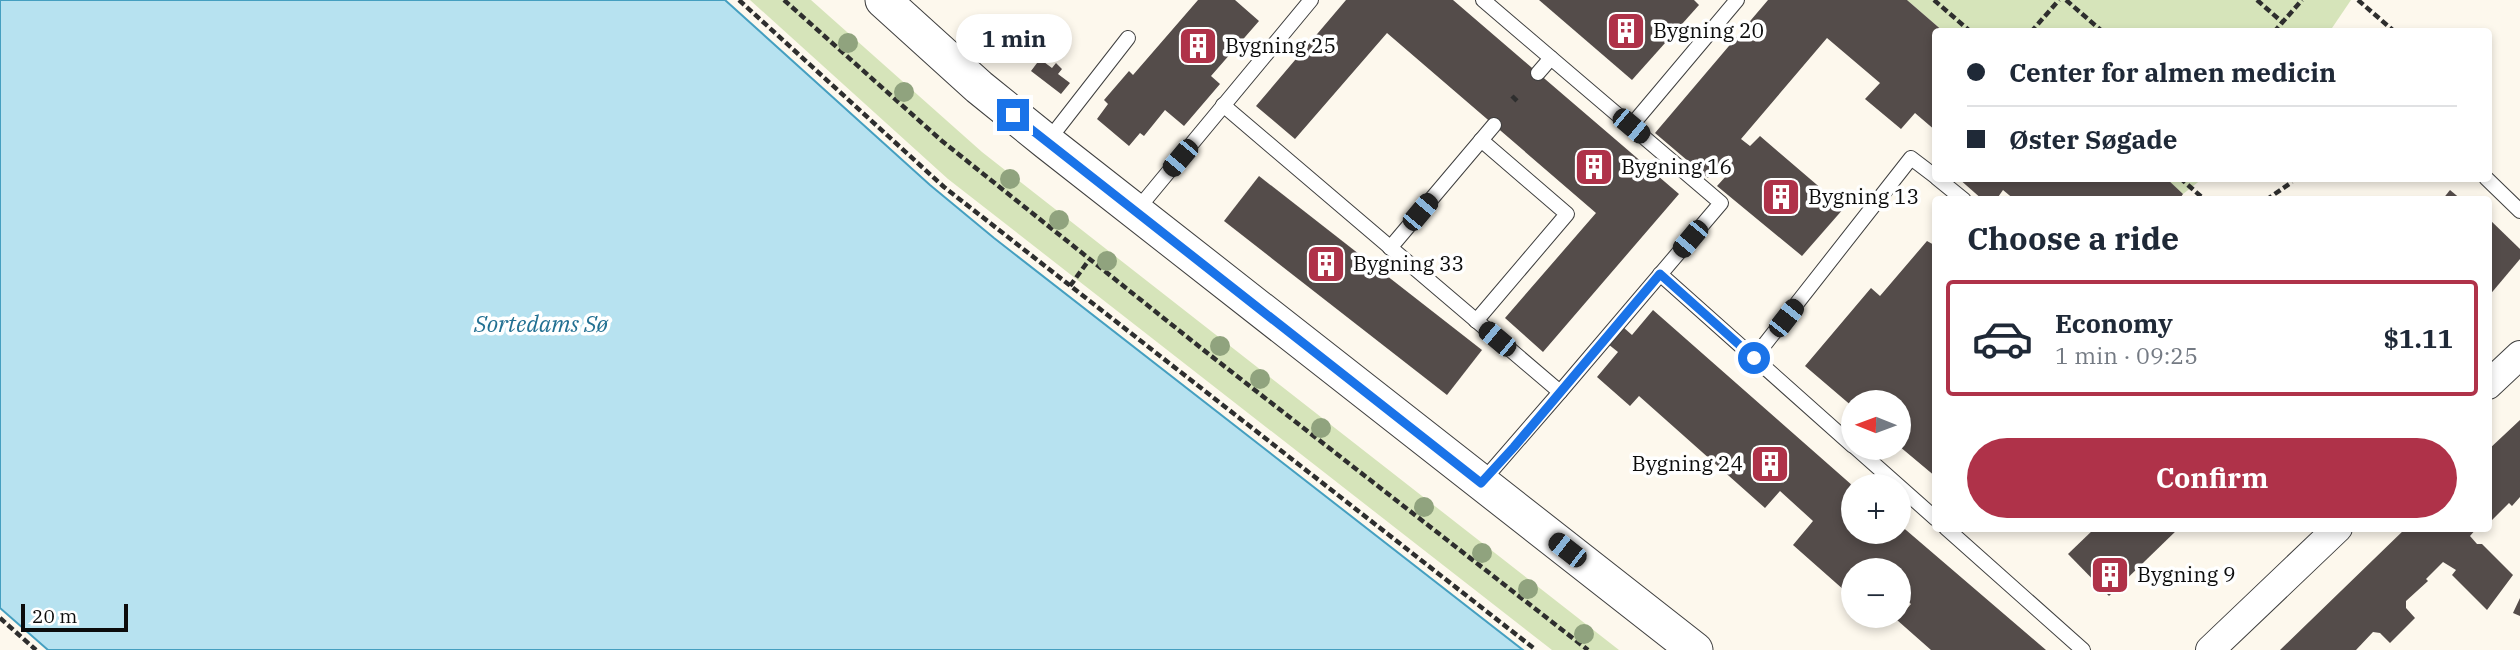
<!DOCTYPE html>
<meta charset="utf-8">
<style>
body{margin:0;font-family:"IBM Plex Serif",serif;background:#f2f2f3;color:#1f2937;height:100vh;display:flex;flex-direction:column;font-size:26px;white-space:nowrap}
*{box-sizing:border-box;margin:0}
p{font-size:23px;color:#747a83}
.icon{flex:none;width:38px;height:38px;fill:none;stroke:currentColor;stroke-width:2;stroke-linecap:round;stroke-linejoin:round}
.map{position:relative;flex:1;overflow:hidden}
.details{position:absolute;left:1932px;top:196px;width:560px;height:336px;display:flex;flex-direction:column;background:#fff;border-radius:7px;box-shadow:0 4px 10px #0003}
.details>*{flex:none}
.hud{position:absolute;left:1932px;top:28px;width:560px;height:154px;border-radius:7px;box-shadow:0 4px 10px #0003;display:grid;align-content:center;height:154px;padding:0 35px;background:#fff}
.needle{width:46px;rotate:271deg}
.buttons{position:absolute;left:1841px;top:390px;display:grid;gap:14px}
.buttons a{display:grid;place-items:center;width:70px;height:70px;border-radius:50%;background:#fff;box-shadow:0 4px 10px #0003;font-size:35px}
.scale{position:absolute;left:21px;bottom:18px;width:107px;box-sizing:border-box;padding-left:7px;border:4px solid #0c0c0c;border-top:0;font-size:19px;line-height:24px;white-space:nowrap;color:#0c0c0c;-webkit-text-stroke:5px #fff;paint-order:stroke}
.end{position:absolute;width:32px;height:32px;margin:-16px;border:9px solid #1a73e8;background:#fff;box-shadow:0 0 0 4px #fff}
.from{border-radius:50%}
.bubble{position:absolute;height:49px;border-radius:24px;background:#fff;box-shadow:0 4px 10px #0003;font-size:23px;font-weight:700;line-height:49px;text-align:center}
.car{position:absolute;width:21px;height:42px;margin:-21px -10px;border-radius:9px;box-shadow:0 0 5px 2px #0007;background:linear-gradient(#222 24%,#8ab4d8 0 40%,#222 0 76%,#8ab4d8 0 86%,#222 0)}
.hud b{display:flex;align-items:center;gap:24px;height:66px;font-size:26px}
.hud b+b{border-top:2px solid #e0e1e3}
.hud i{width:18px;height:18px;background:#1f2937}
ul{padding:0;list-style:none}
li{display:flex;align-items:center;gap:21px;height:116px;margin:0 14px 10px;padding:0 21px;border:4px solid #e0e1e3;border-radius:7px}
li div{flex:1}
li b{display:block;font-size:26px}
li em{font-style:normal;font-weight:700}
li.active{border-color:#af3249}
li>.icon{width:63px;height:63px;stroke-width:1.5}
h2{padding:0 35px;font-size:32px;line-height:84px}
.cta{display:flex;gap:14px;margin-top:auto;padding:14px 35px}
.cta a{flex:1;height:80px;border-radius:42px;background:#af3249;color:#fff;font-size:28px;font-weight:700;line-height:80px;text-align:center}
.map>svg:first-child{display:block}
.green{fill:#d6e4ba}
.water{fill:#b7e2f0;stroke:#459fc0;stroke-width:2}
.building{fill:#544c4a}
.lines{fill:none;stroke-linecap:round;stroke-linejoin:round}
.service-casing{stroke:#3f3f3f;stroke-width:16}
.minor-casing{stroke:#3f3f3f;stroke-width:30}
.tertiary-casing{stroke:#3f3f3f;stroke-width:37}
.path{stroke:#2e2e2e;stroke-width:4.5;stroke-dasharray:7 3.5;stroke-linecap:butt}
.service{stroke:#fff;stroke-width:14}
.minor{stroke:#fff;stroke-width:28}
.tertiary{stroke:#fff;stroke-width:35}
.tree{fill:#90a37e}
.route{stroke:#1a73e8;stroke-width:9}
.labels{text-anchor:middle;stroke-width:7;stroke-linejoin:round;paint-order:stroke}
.poi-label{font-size:21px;fill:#0c0c0c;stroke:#fff;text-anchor:start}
.water-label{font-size:23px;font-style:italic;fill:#227092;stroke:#fff}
</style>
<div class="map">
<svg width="2520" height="650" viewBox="0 0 2520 650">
<rect width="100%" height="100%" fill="#fdf8ed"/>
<g class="green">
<polygon points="750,0 811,0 982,152 1619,650 1552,650 948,179"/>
<polygon points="1907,0 2351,0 2330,31 1944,32"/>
<polygon points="2166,179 2202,179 2183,194"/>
</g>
<polygon class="water" points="0,0 725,0 930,185 994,238 1523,650 48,650 0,608"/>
<g class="building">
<polygon points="1198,0 1235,0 1259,21 1211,76 1220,84 1184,126 1165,110 1144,136 1140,133 1129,146 1097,119 1108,104 1104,100 1129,71 1133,75"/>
<polygon points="1346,0 1453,0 1679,194 1543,352 1505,318 1596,213 1494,125 1387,33 1295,139 1256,106"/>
<polygon points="1539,0 1694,0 1699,5 1632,80"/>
<polygon points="1768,0 1907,0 1944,32 1936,32 1936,131 1915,113 1901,129 1865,99 1880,83 1827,38 1741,139 1750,146 1760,136 1844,208 1802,256 1717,186 1727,175 1717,166 1708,178 1655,133"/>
<polygon points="1040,59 1052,68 1056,63 1062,69 1058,74 1070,83 1061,94 1031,71"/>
<polygon points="1259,176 1482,350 1447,395 1224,221"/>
<polygon points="1958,178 2166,178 2183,194 2179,200 2015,200 2003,190 1996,200 1983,200"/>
<polygon points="2450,190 2462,200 2442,200"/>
<polygon points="2488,218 2520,249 2520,259 2488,297"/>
<polygon points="1927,241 1936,246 1936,477 1899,446 1899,402 1853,402 1853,407 1805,366 1871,288 1880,296"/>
<polygon points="1653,310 1853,486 1853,532 1899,532 1899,524 2046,650 1931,650 1897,620 1911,604 1899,593 1899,570 1853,570 1853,598 1793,545 1813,521 1780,491 1765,508 1639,396 1630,406 1597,377 1618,352 1608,344 1623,327 1632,335"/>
<polygon points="2520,420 2520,497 2512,506 2509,503 2491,521 2488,518 2488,450"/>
<polygon points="2095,528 2179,528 2109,596 2068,554"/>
<polygon points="2406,528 2477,528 2470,536 2477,544 2482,544 2513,575 2487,610 2452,575 2456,570 2443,562 2426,579 2428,581 2406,601 2406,608 2415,618 2390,643 2380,633 2373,632 2356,650 2280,650"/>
<polygon points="2520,598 2520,616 2513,613"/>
</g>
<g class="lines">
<g class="service-casing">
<g id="service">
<polyline points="1538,73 1551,58"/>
<polyline points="1223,105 1560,392 1721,203 1483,0"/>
<polyline points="1631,126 1737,0"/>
<polyline points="1047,142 1128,38"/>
<polyline points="1937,178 1964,200"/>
<polyline points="2486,178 2520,211"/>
<polyline points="1136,211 1311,0"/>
<polyline points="1390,248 1494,125"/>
<polyline points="1660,274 1853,446"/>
<polyline points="1476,321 1567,214 1481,140"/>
<polyline points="1754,358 1911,158 1936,177"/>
<polyline points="1856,448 1936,519"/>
<polyline points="1481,483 1560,392"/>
<polyline points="1946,528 2083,650"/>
</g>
</g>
<g class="minor-casing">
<g id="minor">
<polyline points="2488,385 2520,355"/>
<polyline points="2210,650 2338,528"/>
</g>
</g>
<g class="tertiary-casing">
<polyline id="tertiary" points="883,0 979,87 1047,142 1695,650"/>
</g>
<g class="path">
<polyline points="739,0 944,187 1536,650"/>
<polyline points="784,0 942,141 1201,348 1588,650"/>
<polyline points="1934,0 1971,32"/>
<polyline points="2066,0 2103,32"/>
<polyline points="2257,0 2282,22"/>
<polyline points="2358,0 2395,32"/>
<polyline points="2031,32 2059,0"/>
<polyline points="2274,32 2302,0"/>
<polyline points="1512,96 1519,103"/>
<polyline points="2180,178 2205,200"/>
<polyline points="2266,200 2292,182"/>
<polyline points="1070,286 1089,260"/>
<polyline points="0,618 36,650"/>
</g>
<use href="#service" class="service"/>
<use href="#minor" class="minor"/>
<use href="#tertiary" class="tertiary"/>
</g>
<g class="tree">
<circle cx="848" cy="43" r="10"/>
<circle cx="904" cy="92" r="10"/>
<circle cx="1010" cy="179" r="10"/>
<circle cx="1059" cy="220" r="10"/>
<circle cx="1107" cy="261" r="10"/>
<circle cx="1220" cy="346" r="10"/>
<circle cx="1260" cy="379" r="10"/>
<circle cx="1321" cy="428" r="10"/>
<circle cx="1424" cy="507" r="10"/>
<circle cx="1482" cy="553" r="10"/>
<circle cx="1528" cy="589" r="10"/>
<circle cx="1584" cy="634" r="10"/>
</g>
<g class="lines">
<polyline class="route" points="1013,115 1481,483 1514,447 1660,274 1754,358"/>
</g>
<defs>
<g id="building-square" transform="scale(2.0125)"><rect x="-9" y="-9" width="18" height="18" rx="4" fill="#af3249" stroke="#fff"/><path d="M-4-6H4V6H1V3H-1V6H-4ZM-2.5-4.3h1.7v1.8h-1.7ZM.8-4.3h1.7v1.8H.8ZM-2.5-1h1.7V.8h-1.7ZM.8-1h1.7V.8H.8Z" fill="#fff"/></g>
</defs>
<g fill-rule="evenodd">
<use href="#building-square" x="1626" y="31"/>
<use href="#building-square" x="1198" y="46"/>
<use href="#building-square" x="1594" y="167"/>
<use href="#building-square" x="1781" y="197"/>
<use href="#building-square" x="1326" y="264"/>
<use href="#building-square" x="1770" y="464"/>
<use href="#building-square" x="2110" y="575"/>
</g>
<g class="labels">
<g class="poi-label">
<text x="1653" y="38">Bygning 20</text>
<text x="1225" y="53">Bygning 25</text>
<text x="1621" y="174">Bygning 16</text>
<text x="1808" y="204">Bygning 13</text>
<text x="1353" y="271">Bygning 33</text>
<text x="1743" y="471" text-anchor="end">Bygning 24</text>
<text x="2137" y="582">Bygning 9</text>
</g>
<g class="water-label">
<text x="541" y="332">Sortedams Sø</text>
</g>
</g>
</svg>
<div class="buttons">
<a><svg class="needle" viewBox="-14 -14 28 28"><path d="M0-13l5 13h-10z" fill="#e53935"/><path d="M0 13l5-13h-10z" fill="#747a83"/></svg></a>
<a>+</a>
<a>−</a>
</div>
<div class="scale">20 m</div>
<i class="end from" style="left:1754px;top:358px"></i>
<i class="end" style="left:1013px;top:115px"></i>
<div class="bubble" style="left:956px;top:14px;width:116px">1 min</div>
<i class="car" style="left:1631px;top:126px;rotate:130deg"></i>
<i class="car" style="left:1180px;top:158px;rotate:220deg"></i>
<i class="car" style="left:1420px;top:212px;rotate:40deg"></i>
<i class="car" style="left:1690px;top:239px;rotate:220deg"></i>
<i class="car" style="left:1786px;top:318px;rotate:38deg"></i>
<i class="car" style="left:1497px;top:339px;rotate:310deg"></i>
<i class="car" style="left:1567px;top:550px;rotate:308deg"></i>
<div class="hud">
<b><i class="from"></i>Center for almen medicin</b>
<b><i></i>Øster Søgade</b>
</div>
<section class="details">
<h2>Choose a ride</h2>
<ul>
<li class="active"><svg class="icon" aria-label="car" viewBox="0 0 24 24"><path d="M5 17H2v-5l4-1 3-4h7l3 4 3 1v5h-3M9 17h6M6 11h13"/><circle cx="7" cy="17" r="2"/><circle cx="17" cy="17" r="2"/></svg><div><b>Economy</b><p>1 min · 09:25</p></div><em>$1.11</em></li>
</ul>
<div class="cta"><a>Confirm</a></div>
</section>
</div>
